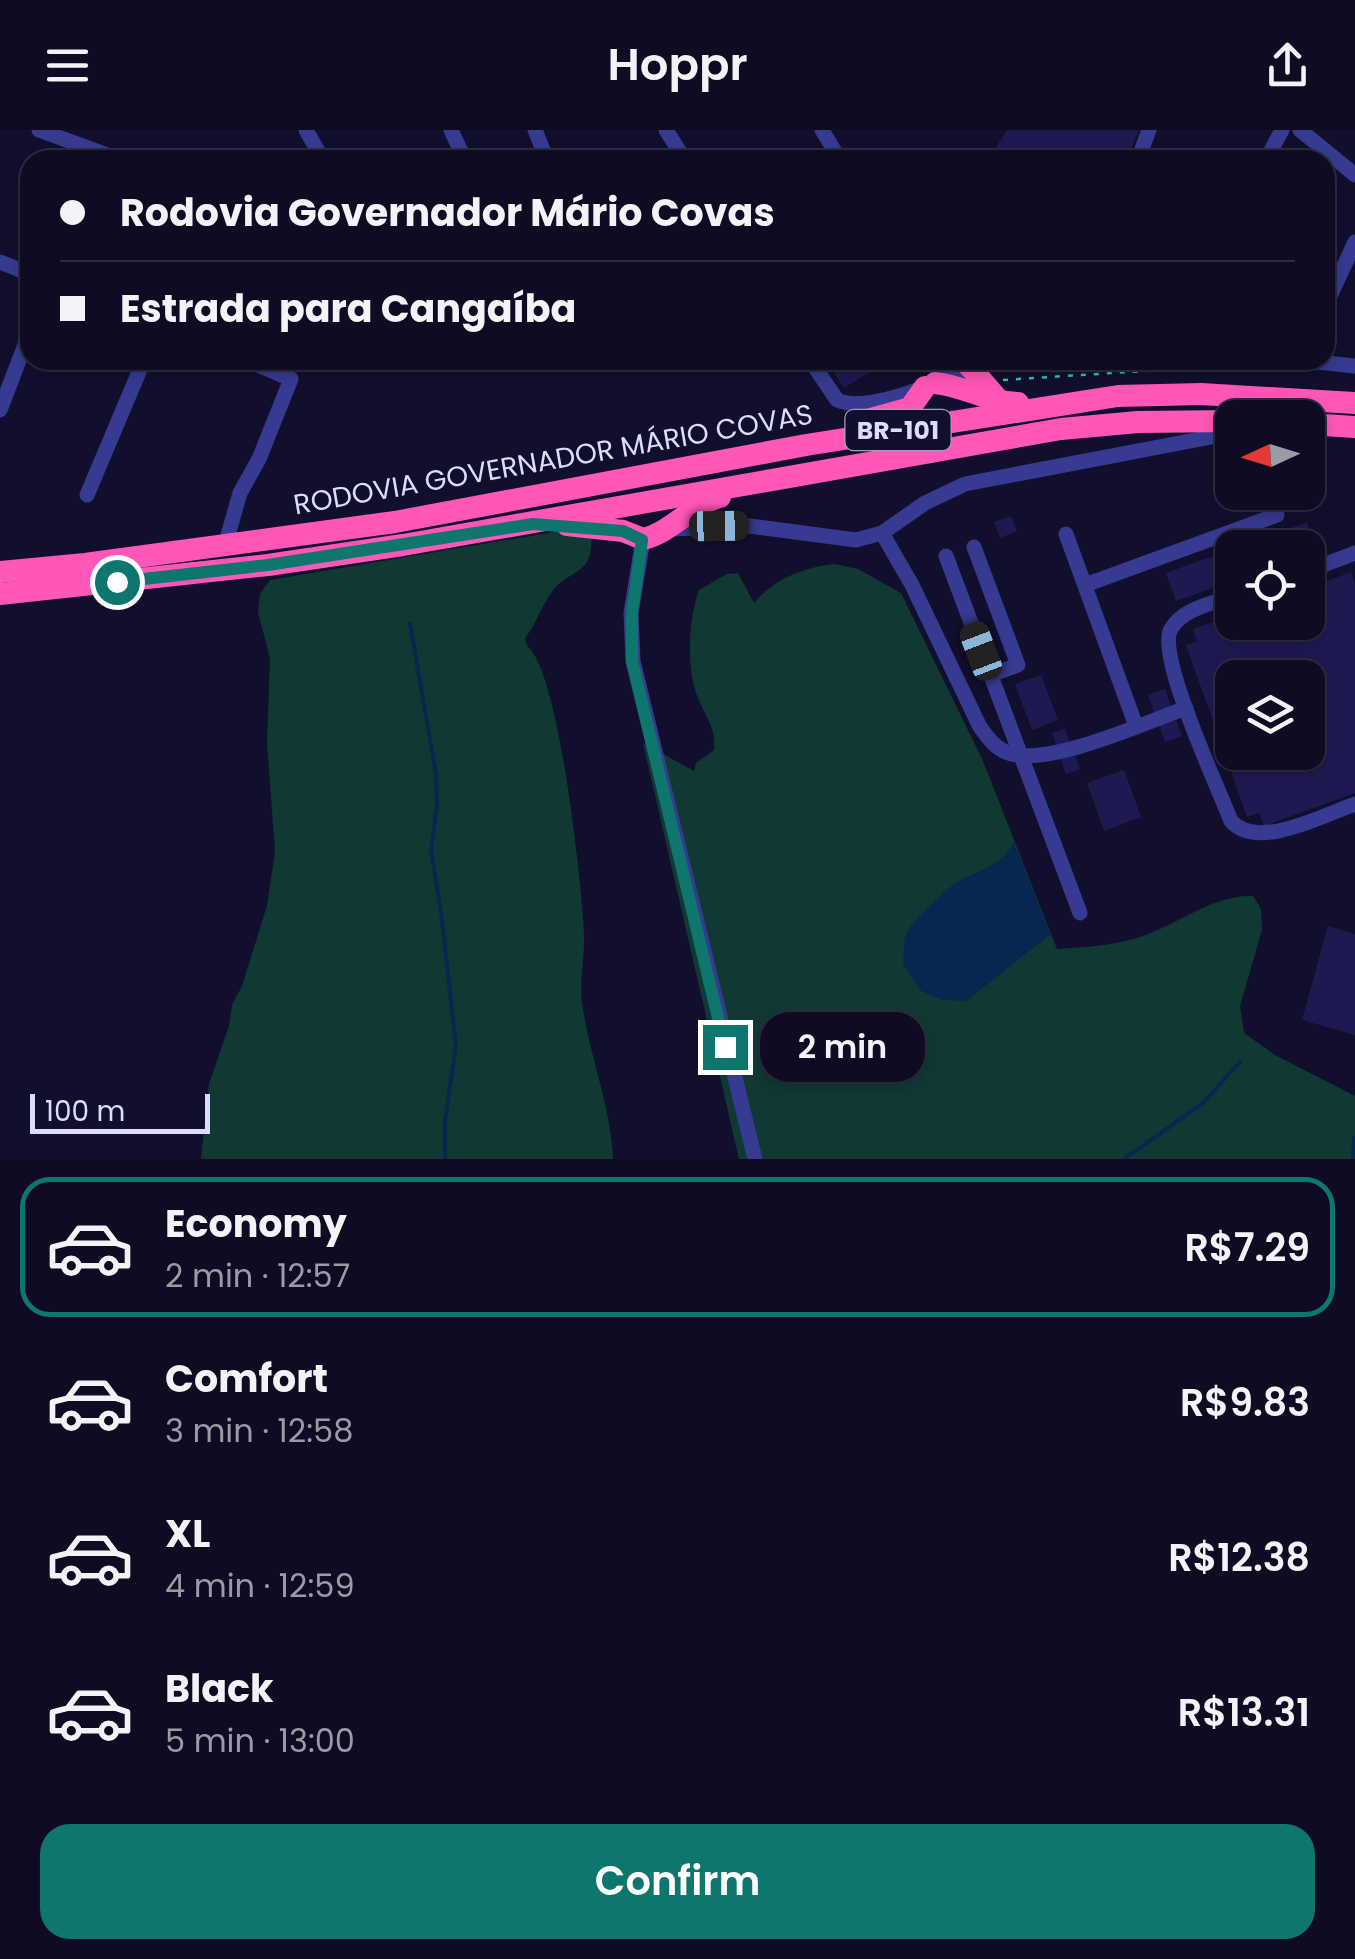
<!DOCTYPE html>
<meta charset="utf-8">
<style>
body{margin:0;font-family:Poppins,sans-serif;background:#17142a;color:#f1f3f6;height:100vh;display:flex;flex-direction:column;font-size:38px;white-space:nowrap}
*{box-sizing:border-box;margin:0}
p{font-size:32px;color:#9b9ba5}
.icon{flex:none;width:55px;height:55px;fill:none;stroke:currentColor;stroke-width:2;stroke-linecap:round;stroke-linejoin:round}
.map{position:relative;height:1029px;overflow:hidden}
.details{display:flex;flex-direction:column;background:#0e0b22;flex:1}
.details>*{flex:none}
.banner{position:absolute;left:20px;top:20px;width:1315px;height:220px;border-radius:30px;box-shadow:0 5px 15px #0003,0 0 0 2px #2e2b40;display:grid;align-content:center;height:220px;padding:0 40px;background:#0e0b22}
.needle{width:65px;rotate:266deg}
.tools{position:absolute;left:1215px;top:270px;display:grid;gap:20px}
.tools a{display:grid;place-items:center;width:110px;height:110px;border-radius:20px;background:#0e0b22;box-shadow:0 5px 15px #0003,0 0 0 2px #2e2b40;font-size:50px}
.scale{position:absolute;left:30px;bottom:25px;width:180px;box-sizing:border-box;padding-left:10px;border:5px solid #dddcff;border-top:0;font-size:28px;line-height:35px;white-space:nowrap;color:#dddcff;-webkit-text-stroke:8px #120f2e;paint-order:stroke}
.end{position:absolute;width:45px;height:45px;margin:-22px;border:12px solid #0f766e;background:#fff;box-shadow:0 0 0 5px #fff}
.from{border-radius:50%}
.bubble{position:absolute;height:70px;border-radius:30px;background:#0e0b22;box-shadow:0 5px 15px #0003,0 0 0 2px #2e2b40;font-size:32px;font-weight:600;line-height:70px;text-align:center}
.car{position:absolute;width:30px;height:60px;margin:-30px -15px;border-radius:12px;box-shadow:0 0 8px 2px #0007;background:linear-gradient(#222 24%,#8ab4d8 0 40%,#222 0 76%,#8ab4d8 0 86%,#222 0)}
.banner b{display:flex;align-items:center;gap:35px;height:95px;font-size:38px}
.banner b+b{border-top:2px solid #2e2b40}
.banner i{width:25px;height:25px;background:#f1f3f6}
ul{padding:18px 0 0;list-style:none}
li{display:flex;align-items:center;gap:30px;height:140px;margin:0 20px 15px;padding:0 20px;border:5px solid transparent;border-radius:30px}
li div{flex:1}
li b{display:block;font-size:38px}
li em{font-style:normal;font-weight:600}
li.on{border-color:#0f766e}
li>.icon{width:90px;height:90px;stroke-width:1.5}
.cta{display:flex;gap:20px;margin-top:auto;padding:20px 40px}
.cta a{flex:1;height:115px;border-radius:30px;background:#0f766e;color:#fff;font-size:40px;font-weight:600;line-height:115px;text-align:center}
header{display:flex;justify-content:space-between;align-items:center;height:130px;padding:0 40px;background:#0e0b22;font-size:45px;font-weight:600}
.map>svg:first-child{display:block}
.green{fill:#113934;fill-rule:evenodd}
.water{fill:#062850}
.lines{fill:none;stroke-linecap:round;stroke-linejoin:round}
.stream{stroke:#062850;stroke-width:4}
.building{fill:#1f1951;fill-rule:evenodd}
.path{stroke:#25cab1;stroke-width:2.5;stroke-dasharray:5 8;stroke-linecap:butt}
.minor{stroke:#363b91;stroke-width:15}
.highway{stroke:#ff57b7;stroke-width:22}
.route{stroke:#0f766e;stroke-width:12}
.labels{text-anchor:middle;stroke-width:8;stroke-linejoin:round;paint-order:stroke}
.shield{fill:#120f2e;stroke:#a09ec0;stroke-width:2.5}
.shield-label{font-size:25px;font-weight:bold;fill:#dddcff}
.street-label{font-size:28px;fill:#dddcff;stroke:#120f2e}
</style>
<header><svg class="icon" aria-label="menu" viewBox="0 0 24 24"><path d="M4 6h16M4 12h16M4 18h16"/></svg>Hoppr<svg class="icon" aria-label="share" viewBox="0 0 24 24"><path d="M12 15V3M7 8l5-5 5 5M5 13v7h14v-7"/></svg></header>
<div class="map">
<svg width="1355" height="1029" viewBox="0 0 1355 1029">
<rect width="100%" height="100%" fill="#120f2e"/>
<g class="green">
<path d="M579,398L591,404C595,445 569,440 554,459C542,474 537,493 525,508L527,516C559,539 582,756 584,804C585,826 579,849 582,872C589,926 611,975 613,1029H201L209,954L229,896L232,875L242,856L267,776L275,721L267,613L270,528L258,482L260,464L270,450Z"/>
<path d="M834,434L858,439L901,463L983,631L1057,819C1085,817 1115,816 1143,806C1178,794 1215,764 1253,766L1261,779L1262,800L1240,876L1244,903L1275,925L1355,966V1029H739L643,613L694,641L696,633L714,620C717,599 705,586 698,568C686,538 688,491 699,460L727,444L738,443L754,473C775,448 803,438 834,434ZM1014,714L1050,804L966,871L955,753C975,746 1003,734 1014,714Z"/>
</g>
<path class="water" d="M1014,712L1050,804L966,871L942,870L921,861L903,834C904,825 903,810 907,802C911,793 948,757 957,752C978,741 1003,735 1014,712Z"/>
<g class="lines">
<g class="stream">
<polyline points="410,494 436,644 437,676 431,720 442,789 456,916 445,991 445,1029"/>
<polyline points="1124,1029 1203,973 1240,932"/>
<polyline points="1353,1029 1354,1008"/>
</g>
</g>
<g class="building">
<polygon points="1007,0 1139,0 1126,30 976,30 983,19 991,25"/>
<polygon points="826,230 889,230 844,258"/>
<polygon points="1011,386 1017,401 1000,408 994,392"/>
<polygon points="1307,392 1317,420 1308,423 1308,418 1239,418"/>
<polygon points="1232,419 1232,451 1176,471 1166,443"/>
<path d="M1351,442L1355,453V663L1264,696L1259,683L1247,687L1186,515L1197,511L1193,499L1232,485V492H1308V458ZM1232,548H1308V622H1232Z"/>
<polygon points="1041,545 1058,590 1032,600 1015,554"/>
<polygon points="1165,559 1182,606 1165,612 1148,565"/>
<polygon points="1065,599 1080,639 1066,644 1052,603"/>
<polygon points="1124,640 1141,687 1104,701 1087,653"/>
<polygon points="1328,796 1355,804 1355,905 1302,890"/>
</g>
<g class="lines">
<polyline class="path" points="1003,250 1285,232"/>
<g class="minor">
<polyline points="39,0 121,30"/>
<polyline points="306,0 323,30"/>
<polyline points="451,0 465,30"/>
<polyline points="535,0 547,30"/>
<polyline points="666,0 685,30"/>
<polyline points="822,0 840,30"/>
<polyline points="1300,0 1355,45"/>
<polyline points="1138,30 1149,0"/>
<polyline points="1266,30 1282,0"/>
<polyline points="0,132 30,144"/>
<polyline points="1325,177 1355,112"/>
<path d="M810,230L837,270C868,284 947,251 975,232"/>
<polyline points="1300,230 1355,236"/>
<polyline points="0,280 30,202"/>
<polyline points="87,365 144,230"/>
<path d="M671,399L750,396L856,410L882,403L912,455L980,597C988,608 995,618 1008,623C1048,637 1144,593 1186,578"/>
<polyline points="882,403 925,373 965,354 1232,303"/>
<polyline points="1066,404 1136,596"/>
<polyline points="643,409 631,483 633,531 755,1029"/>
<polyline points="225,416 240,363 259,329 291,249 246,230"/>
<polyline points="974,417 1018,535 990,545"/>
<polyline points="946,426 1080,783"/>
<polyline points="1308,441 1355,423"/>
<polyline points="1085,455 1277,385"/>
<path d="M1232,466C1213,473 1182,479 1171,499C1155,523 1219,659 1231,691C1257,721 1324,685 1355,674"/>
</g>
<g class="highway">
<polyline points="969,236 996,267"/>
<path d="M935,253C965,256 990,273 1018,273"/>
<polyline points="863,291 910,278 925,257"/>
<polyline points="1308,294 1355,297"/>
<path d="M567,395L623,401L643,409C672,402 691,375 720,367"/>
<polyline points="0,442 85,434 395,392 806,315 1118,266 1201,264 1355,273"/>
<polyline points="0,464 268,435 403,415 1061,299 1138,292 1232,291"/>
</g>
</g>
<g class="lines">
<polyline class="route" points="117,452 268,435 533,394 623,401 642,410 632,483 632,531 725,917"/>
</g>
<g class="labels">
<rect class="shield" x="845.5" y="280" width="105" height="40" rx="8"/>
<g class="shield-label">
<text x="898" y="309">BR-101</text>
</g>
<g class="street-label">
<text transform="translate(553 329) rotate(-10)" y="10">RODOVIA GOVERNADOR MÁRIO COVAS</text>
</g>
</g>
</svg>
<div class="tools">
<a><svg class="needle" viewBox="-14 -14 28 28"><path d="M0-13l5 13h-10z" fill="#e53935"/><path d="M0 13l5-13h-10z" fill="#9b9ba5"/></svg></a>
<a><svg class="icon" aria-label="locate" viewBox="0 0 24 24"><circle cx="12" cy="12" r="6"/><path d="M12 2v4M12 18v4M2 12h4M18 12h4"/></svg></a>
<a><svg class="icon" aria-label="layers" viewBox="0 0 24 24"><path d="M12 4l9 5-9 5-9-5zM3 14l9 5 9-5"/></svg></a>
</div>
<div class="scale">100 m</div>
<i class="end from" style="left:117px;top:452px"></i>
<i class="end" style="left:725px;top:917px"></i>
<div class="bubble" style="left:760px;top:882px;width:165px">2 min</div>
<i class="car" style="left:719px;top:396px;rotate:89deg"></i>
<i class="car" style="left:981px;top:521px;rotate:339deg"></i>
<div class="banner">
<b><i class="from"></i>Rodovia Governador Mário Covas</b>
<b><i></i>Estrada para Cangaíba</b>
</div>
</div>
<section class="details">
<ul>
<li class="on"><svg class="icon" aria-label="car" viewBox="0 0 24 24"><path d="M5 17H2v-5l4-1 3-4h7l3 4 3 1v5h-3M9 17h6M6 11h13"/><circle cx="7" cy="17" r="2"/><circle cx="17" cy="17" r="2"/></svg><div><b>Economy</b><p>2 min · 12:57</p></div><em>R$7.29</em></li>
<li><svg class="icon" aria-label="car" viewBox="0 0 24 24"><path d="M5 17H2v-5l4-1 3-4h7l3 4 3 1v5h-3M9 17h6M6 11h13"/><circle cx="7" cy="17" r="2"/><circle cx="17" cy="17" r="2"/></svg><div><b>Comfort</b><p>3 min · 12:58</p></div><em>R$9.83</em></li>
<li><svg class="icon" aria-label="car" viewBox="0 0 24 24"><path d="M5 17H2v-5l4-1 3-4h7l3 4 3 1v5h-3M9 17h6M6 11h13"/><circle cx="7" cy="17" r="2"/><circle cx="17" cy="17" r="2"/></svg><div><b>XL</b><p>4 min · 12:59</p></div><em>R$12.38</em></li>
<li><svg class="icon" aria-label="car" viewBox="0 0 24 24"><path d="M5 17H2v-5l4-1 3-4h7l3 4 3 1v5h-3M9 17h6M6 11h13"/><circle cx="7" cy="17" r="2"/><circle cx="17" cy="17" r="2"/></svg><div><b>Black</b><p>5 min · 13:00</p></div><em>R$13.31</em></li>
</ul>
<div class="cta"><a>Confirm</a></div>
</section>
